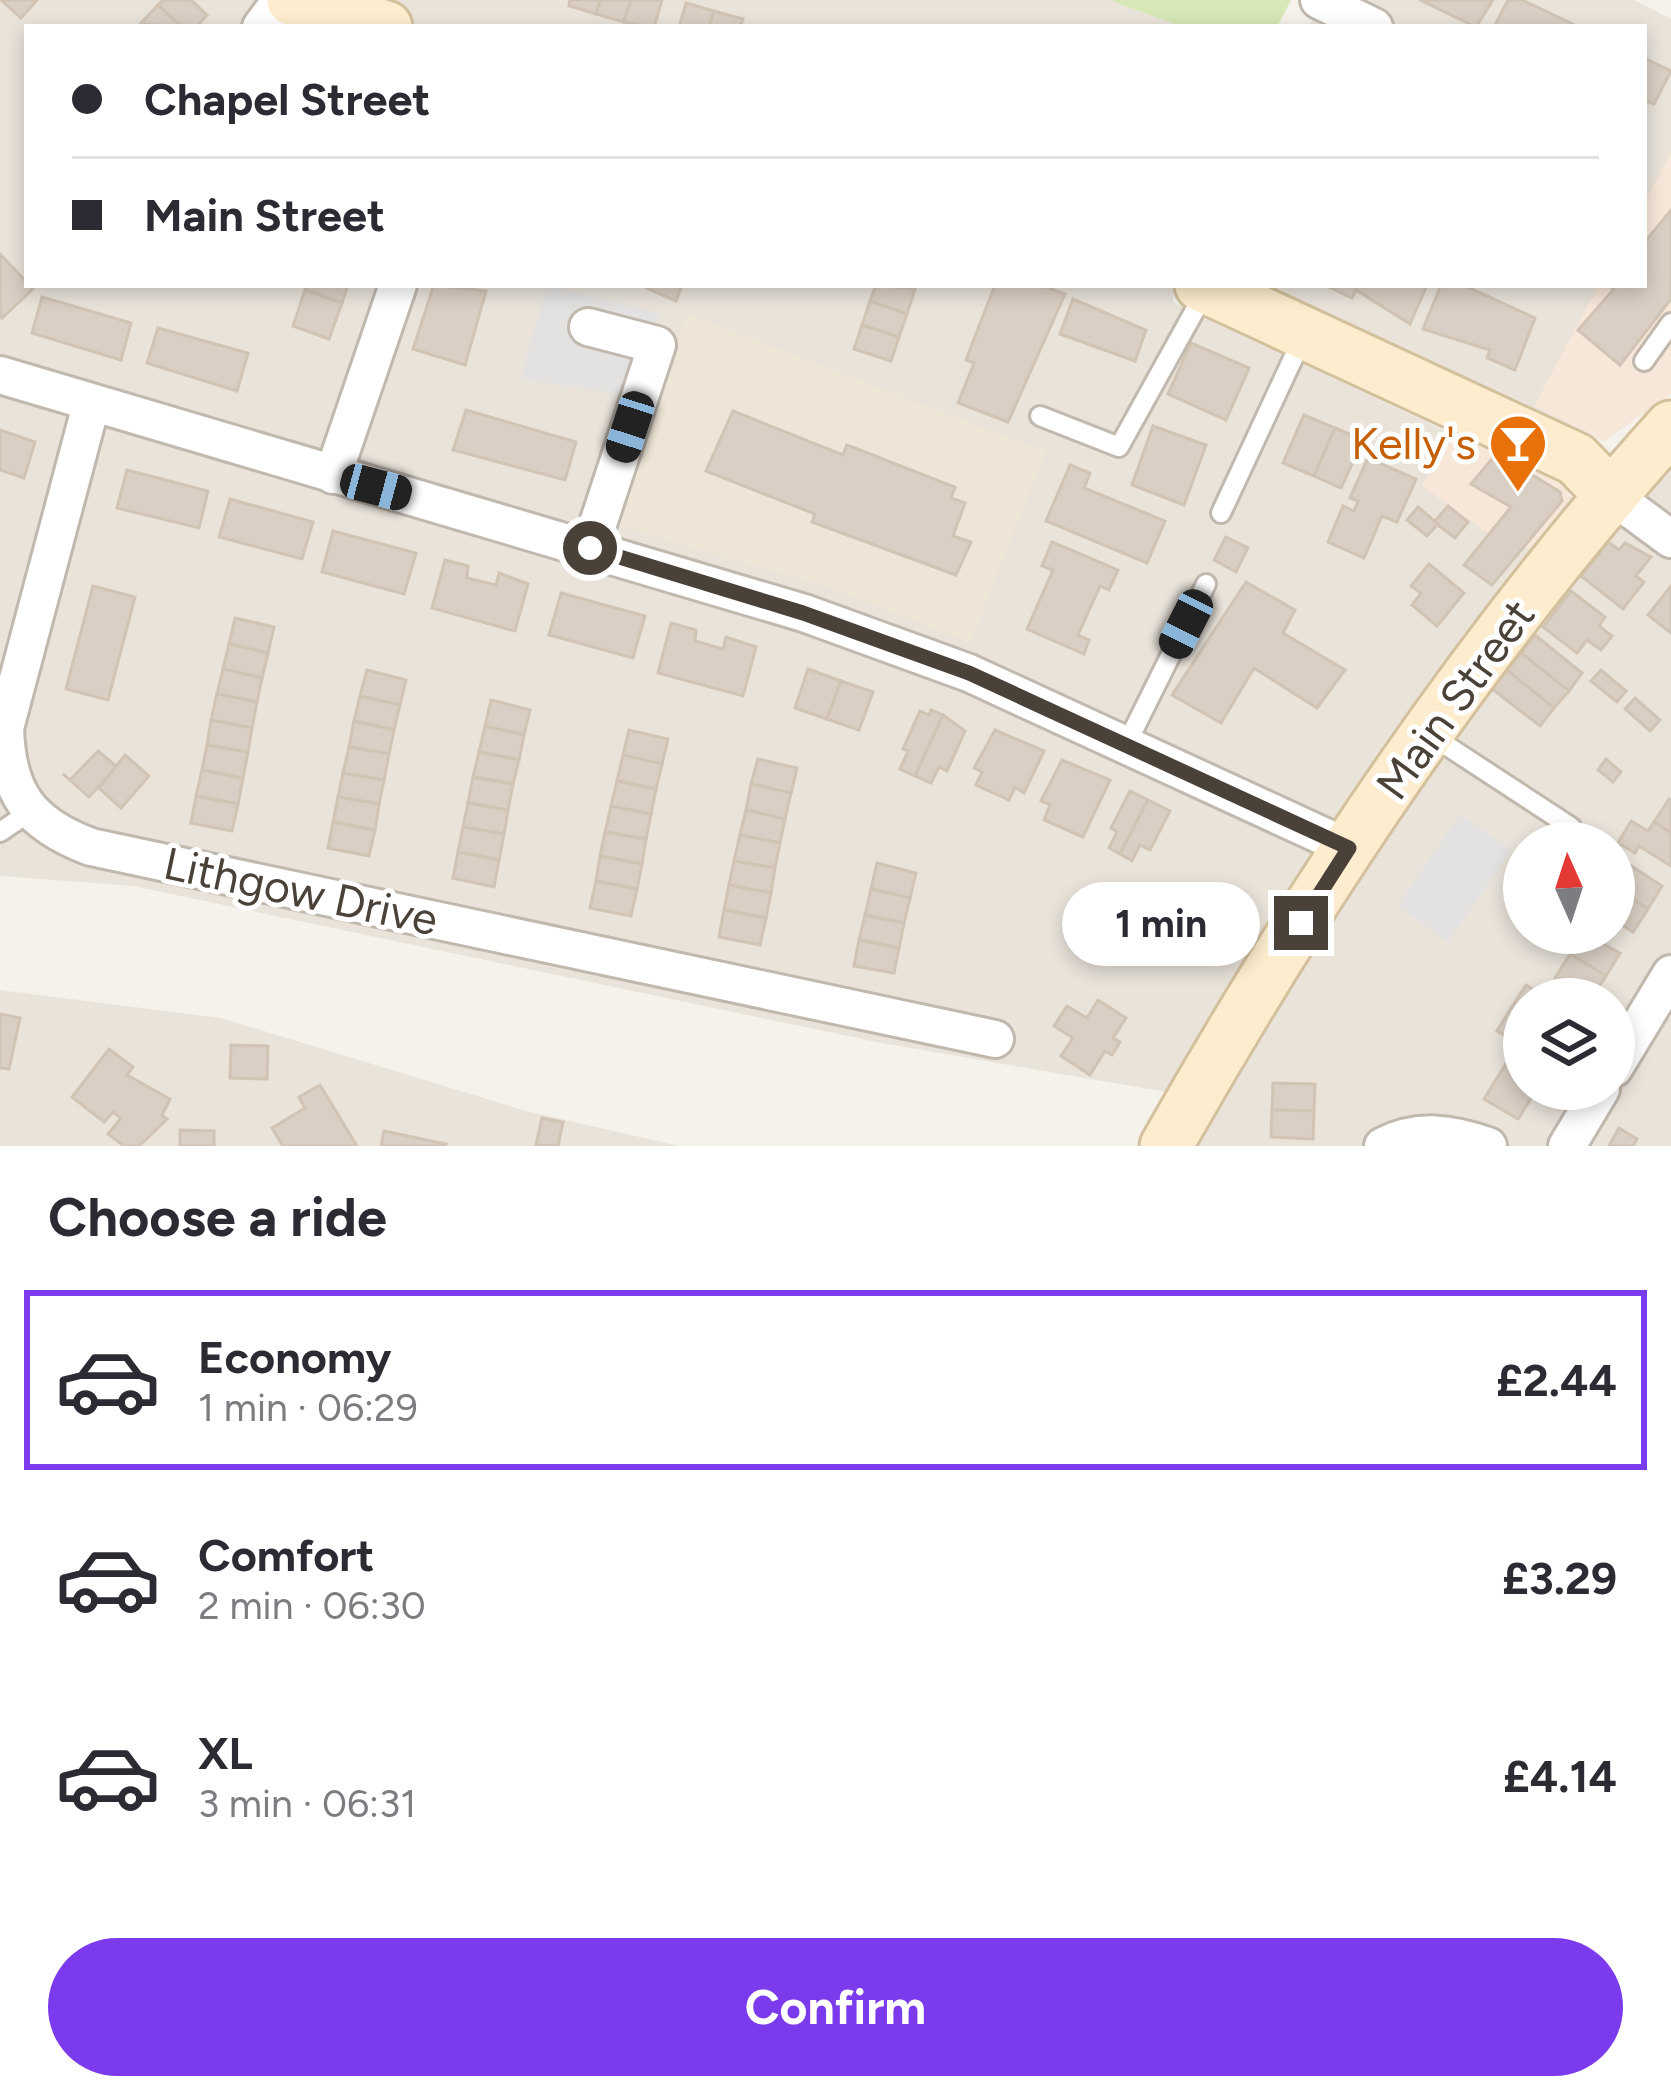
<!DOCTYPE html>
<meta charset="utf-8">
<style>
body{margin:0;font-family:Figtree,sans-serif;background:#f7f7f7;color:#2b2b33;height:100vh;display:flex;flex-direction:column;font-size:45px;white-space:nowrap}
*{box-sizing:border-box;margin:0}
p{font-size:39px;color:#7c7c81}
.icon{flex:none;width:66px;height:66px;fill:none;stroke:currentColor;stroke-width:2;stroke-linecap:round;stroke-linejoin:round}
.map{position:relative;height:1146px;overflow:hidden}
.drawer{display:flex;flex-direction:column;background:#fff;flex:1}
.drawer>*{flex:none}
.guide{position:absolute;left:24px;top:24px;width:1623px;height:264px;border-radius:0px;box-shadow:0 6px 18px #0003;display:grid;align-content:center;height:264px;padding:0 48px;background:#fff}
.needle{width:78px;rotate:357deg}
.tools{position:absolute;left:1503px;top:822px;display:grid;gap:24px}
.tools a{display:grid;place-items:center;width:132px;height:132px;border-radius:50%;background:#fff;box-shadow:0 6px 18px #0003;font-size:60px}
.end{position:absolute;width:54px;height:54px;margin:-27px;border:15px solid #4a4239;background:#fff;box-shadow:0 0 0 6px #fff}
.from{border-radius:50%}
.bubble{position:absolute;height:84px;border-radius:42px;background:#fff;box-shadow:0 6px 18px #0003;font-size:39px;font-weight:700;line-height:84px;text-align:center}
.car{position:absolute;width:36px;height:72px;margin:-36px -18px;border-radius:15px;box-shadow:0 0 9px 3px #0007;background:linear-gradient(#222 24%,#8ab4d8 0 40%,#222 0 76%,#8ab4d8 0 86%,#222 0)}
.guide b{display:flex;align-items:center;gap:42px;height:114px;font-size:45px}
.guide b+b{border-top:3px solid #e1e1e2}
.guide i{width:30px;height:30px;background:#2b2b33}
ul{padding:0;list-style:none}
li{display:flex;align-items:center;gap:36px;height:180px;margin:0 24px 18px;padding:0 24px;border:6px solid transparent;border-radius:0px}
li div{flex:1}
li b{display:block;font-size:45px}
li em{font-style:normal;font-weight:700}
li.selected{border-color:#7c3aed}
li>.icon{width:108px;height:108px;stroke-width:1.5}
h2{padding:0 48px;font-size:54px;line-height:144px}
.cta{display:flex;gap:24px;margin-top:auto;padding:24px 48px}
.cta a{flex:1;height:138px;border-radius:72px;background:#7c3aed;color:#fff;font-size:48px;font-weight:700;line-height:138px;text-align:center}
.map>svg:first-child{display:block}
.residential{fill:#e9e3da;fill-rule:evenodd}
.commercial{fill:#f6e7d8}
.education{fill:#eee5d6}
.green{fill:#d6e8b6}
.parking{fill:#e4e2e0}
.building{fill:#dacfc4;stroke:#d1c4b5;stroke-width:3}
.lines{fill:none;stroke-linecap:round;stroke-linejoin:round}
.lane-casing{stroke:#c1b8ae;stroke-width:24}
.street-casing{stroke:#c1b8ae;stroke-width:42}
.secondary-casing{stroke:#d3c09d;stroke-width:57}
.lane{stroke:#fff;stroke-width:18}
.street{stroke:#fff;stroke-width:36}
.secondary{stroke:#fdedce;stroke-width:51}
.route{stroke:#4a4239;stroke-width:15}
.labels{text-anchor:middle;stroke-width:10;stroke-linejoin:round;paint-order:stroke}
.food-label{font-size:45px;fill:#c56008;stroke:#fff;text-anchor:end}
.street-label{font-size:45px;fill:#4a4239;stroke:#fff}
</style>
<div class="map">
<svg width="1671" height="1146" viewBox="0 0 1671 1146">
<rect width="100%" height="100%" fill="#f5f2ec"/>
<g class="residential">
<path d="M0,0H1109L1183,27H27V285H1174L1173,302L1555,483L1613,534L1671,459V1146H1200L1186,1110L1190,1096L881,1043L133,886L0,876ZM1524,843H1614V933H1524ZM1524,999H1614V1089H1524Z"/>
<polygon points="1322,0 1634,0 1671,19 1671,394 1604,441 1265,285 1644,285 1644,27 1309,27"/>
<polygon points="0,990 221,1018 526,1111 679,1146 0,1146"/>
</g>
<g class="commercial">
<polygon points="1671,153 1671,394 1604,441 1534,406 1599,285 1644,285 1644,203"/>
<polygon points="1461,419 1563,482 1570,497 1533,551 1483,530 1422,486"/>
</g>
<polygon class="education" points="687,314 1046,452 970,643 826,586 615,525"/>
<polygon class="green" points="1109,0 1291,0 1277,27 1183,27"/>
<g class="parking">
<polygon points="547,285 659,313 636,377 625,375 620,394 520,379"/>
<polygon points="1460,814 1512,850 1448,942 1397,906"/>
</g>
<g class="building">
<polygon points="1,0 37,0 21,18"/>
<polygon points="163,0 191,0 207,15 196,27 182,27 158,5"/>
<polygon points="570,0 600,0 596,14 569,6"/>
<polygon points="600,0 631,0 624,22 596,14"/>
<polygon points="631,0 662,0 654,27 624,22"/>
<polygon points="1420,0 1493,0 1476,27"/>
<polygon points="1508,0 1522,0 1579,27 1494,27"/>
<polygon points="686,3 714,11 709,27 679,27"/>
<polygon points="158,5 182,27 140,24"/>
<polygon points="714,11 743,19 740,27 709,27"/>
<polygon points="1644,58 1671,71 1654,104 1644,100"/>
<polygon points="1671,210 1671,299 1620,365 1578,330 1613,290 1610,285 1644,285 1644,243"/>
<polygon points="0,254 33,289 2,318 0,315"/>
<polygon points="307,285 348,285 342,303 305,290"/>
<polygon points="434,285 486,291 465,365 413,349"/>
<polygon points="640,285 682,285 676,301"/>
<polygon points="876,285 915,289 907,314 870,301"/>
<polygon points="995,285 1041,285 1065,294 1008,422 958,403 974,363 966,360"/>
<polygon points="1427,285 1410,324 1356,290 1352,298 1327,286"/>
<polygon points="1441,285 1463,285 1535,318 1515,370 1487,358 1490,350 1423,329"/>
<polygon points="305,290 342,303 329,339 293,326"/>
<polygon points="42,297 131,323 121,360 32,333"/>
<polygon points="1073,299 1146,330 1135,361 1060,334"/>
<polygon points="870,301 907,314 899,337 862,325"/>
<polygon points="862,325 899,337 891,361 854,349"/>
<polygon points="158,328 248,353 237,391 147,363"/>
<polygon points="1191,343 1249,368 1226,420 1168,394"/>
<polygon points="466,410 576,442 565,480 453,450"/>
<polygon points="733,411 843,455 847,445 955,487 951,498 965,503 953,536 971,542 956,575 812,522 815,514 706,471"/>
<polygon points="1304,415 1335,428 1314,476 1283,463"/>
<polygon points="1153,426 1206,445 1184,505 1132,485"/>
<polygon points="1335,428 1363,440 1341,488 1314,476"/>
<polygon points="0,430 35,442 24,478 0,470"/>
<polygon points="1497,453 1560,492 1562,501 1492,585 1464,565 1511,507 1471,484"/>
<polygon points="1368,458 1416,479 1397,522 1382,516 1364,558 1328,542 1343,506 1354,511 1358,501 1350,498"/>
<polygon points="1070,465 1090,473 1084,488 1165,521 1147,563 1046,521"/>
<polygon points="127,470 208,491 199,528 117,508"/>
<polygon points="230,499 313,522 302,559 219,537"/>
<polygon points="1448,506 1468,522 1455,538 1434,522"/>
<polygon points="1418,507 1438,524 1427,536 1407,520"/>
<polygon points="333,531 416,553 404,594 322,572"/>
<polygon points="1226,537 1248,548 1236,572 1214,560"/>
<polygon points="1052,542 1118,570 1109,590 1100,586 1078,635 1089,640 1084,654 1027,629 1053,570 1042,566"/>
<polygon points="1608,542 1619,550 1625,543 1651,557 1636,576 1644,582 1623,609 1581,576"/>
<polygon points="445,560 468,566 467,578 496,585 499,573 528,584 515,631 432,608"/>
<polygon points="1429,564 1464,593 1437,626 1412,605 1421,593 1411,586"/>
<polygon points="1246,582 1295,610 1283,633 1345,670 1317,708 1254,668 1221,723 1172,695"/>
<polygon points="93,586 135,597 108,700 66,689"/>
<polygon points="1671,586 1671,633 1648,615"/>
<polygon points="1571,591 1605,617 1599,626 1612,636 1601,650 1587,640 1577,653 1543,627"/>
<polygon points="561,593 645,616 633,658 549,635"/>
<polygon points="235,618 274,627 268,653 229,644"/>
<polygon points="671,623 696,630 695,641 723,649 726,637 756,647 743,696 658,673"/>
<polygon points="1535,635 1582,673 1569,691 1521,653"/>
<polygon points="229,644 268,653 262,678 223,669"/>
<polygon points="1521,653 1569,691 1554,708 1507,670"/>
<polygon points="223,669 262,678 257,702 217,694"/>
<polygon points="808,669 841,681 827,719 795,708"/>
<polygon points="367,670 406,680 400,705 360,696"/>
<polygon points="1507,670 1554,708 1540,726 1492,689"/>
<polygon points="1601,670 1626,691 1617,702 1591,681"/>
<polygon points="841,681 873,692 859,730 827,719"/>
<polygon points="217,694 257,702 252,728 211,720"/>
<polygon points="360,696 400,705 394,730 354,721"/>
<polygon points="1635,698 1660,720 1650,731 1625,709"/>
<polygon points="491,700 530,710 524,735 485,726"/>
<polygon points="931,710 943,715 915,776 900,769 908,751 903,749 920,711 929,715"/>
<polygon points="943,715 965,731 947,771 939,767 931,783 915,776"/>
<polygon points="211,720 252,728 248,752 207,745"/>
<polygon points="354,721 394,730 389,754 349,747"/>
<polygon points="485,726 524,735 519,760 479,752"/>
<polygon points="629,730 668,739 662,764 623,755"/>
<polygon points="995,730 1044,751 1024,793 1015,787 1009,800 976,785 982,772 974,768"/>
<polygon points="207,745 248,752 243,778 202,770"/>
<polygon points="349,747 389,754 384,780 343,773"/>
<polygon points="98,751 117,767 89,797 63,774 70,780"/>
<polygon points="479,752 519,760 513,784 473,777"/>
<polygon points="125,755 149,776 121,808 99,788"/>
<polygon points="623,755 662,764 656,789 617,781"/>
<polygon points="758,759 797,768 791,793 751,784"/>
<polygon points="1606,759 1621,772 1613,782 1598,770"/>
<polygon points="1062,760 1110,780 1083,837 1044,820 1050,805 1041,801"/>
<polygon points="202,770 243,778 238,804 196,796"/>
<polygon points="343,773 384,780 379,804 338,797"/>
<polygon points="473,777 513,784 508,810 468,803"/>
<polygon points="617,781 656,789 651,814 611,806"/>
<polygon points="751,784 791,793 785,819 746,810"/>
<polygon points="1130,791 1148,800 1120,854 1109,848 1117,832 1111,828"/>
<polygon points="196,796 238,804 232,831 191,823"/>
<polygon points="338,797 379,804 375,830 333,822"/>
<polygon points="1669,799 1671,801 1671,833 1654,822"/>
<polygon points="1148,800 1170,811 1150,850 1140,845 1132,861 1120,854"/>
<polygon points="468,803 508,810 504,834 463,827"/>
<polygon points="611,806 651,814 646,839 605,832"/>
<polygon points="746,810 785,819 780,843 740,835"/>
<polygon points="1631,821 1648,831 1654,822 1671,833 1671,866 1639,846 1635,853 1618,843"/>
<polygon points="333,822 375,830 369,856 328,848"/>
<polygon points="463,827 504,834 499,860 458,852"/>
<polygon points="605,832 646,839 642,864 600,856"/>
<polygon points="740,835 780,843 775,868 734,861"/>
<polygon points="458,852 499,860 494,887 453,878"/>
<polygon points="600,856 642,864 637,889 596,881"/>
<polygon points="734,861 775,868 771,893 729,885"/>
<polygon points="877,863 916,873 910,898 871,889"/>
<polygon points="1627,863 1662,886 1648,909 1614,887"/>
<polygon points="596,881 637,889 631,916 590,908"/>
<polygon points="729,885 771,893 766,918 724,910"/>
<polygon points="1614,887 1648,909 1633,932 1614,920"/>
<polygon points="871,889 910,898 904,923 865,915"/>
<polygon points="1216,895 1255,916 1231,957 1192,934"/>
<polygon points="724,910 766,918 760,945 719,937"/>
<polygon points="865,915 904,923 899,948 859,940"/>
<polygon points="1584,933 1620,953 1606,976 1570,954"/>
<polygon points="859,940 899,948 894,973 854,966"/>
<polygon points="1570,954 1606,976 1591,999 1555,978"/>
<polygon points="1526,985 1549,999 1524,999 1524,1015 1511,1008"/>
<polygon points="1098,1000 1126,1018 1113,1038 1120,1042 1112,1055 1105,1051 1090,1075 1061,1056 1073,1038 1054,1026 1067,1006 1087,1018"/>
<polygon points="1511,1008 1524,1015 1524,1048 1497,1031"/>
<polygon points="0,1014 20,1018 9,1069 0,1068"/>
<polygon points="231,1045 268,1046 267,1079 230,1078"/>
<polygon points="109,1049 133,1067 127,1075 170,1099 162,1115 167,1119 139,1146 124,1146 108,1134 121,1118 113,1112 104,1122 72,1097"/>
<polygon points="1507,1062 1524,1072 1524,1089 1537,1089 1518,1119 1484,1099"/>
<polygon points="1273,1083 1315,1084 1314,1111 1272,1110"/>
<polygon points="320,1085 357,1146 283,1146 272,1128 305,1108 299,1097"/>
<polygon points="1272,1110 1314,1111 1313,1139 1271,1137"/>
<polygon points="542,1118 563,1122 558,1146 536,1145"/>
<polygon points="1619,1128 1637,1139 1633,1146 1609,1146"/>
<polygon points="180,1130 214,1131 214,1146 180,1146"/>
<polygon points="384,1131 446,1144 445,1146 381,1146"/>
</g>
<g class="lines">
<g class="lane-casing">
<g id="lane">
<polyline points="1644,361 1671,323"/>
<polyline points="1040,416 1119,447 1205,292"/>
<polyline points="1221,513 1304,335"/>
<polyline points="1432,736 1571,827"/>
<polyline points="1126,745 1206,584"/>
<polyline points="0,832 31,811"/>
</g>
</g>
<g class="street-casing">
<g id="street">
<polyline points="1319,0 1374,27"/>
<polyline points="261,27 281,0"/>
<polyline points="588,327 657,345 590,548"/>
<polyline points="0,375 804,613 969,673 1349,848"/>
<path d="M91,405L5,728C7,793 29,824 91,847L995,1039"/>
<polyline points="333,475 398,285"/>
<polyline points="1610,494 1671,539"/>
<polyline points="1614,1068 1671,974"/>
<path d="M1383,1146C1419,1128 1451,1133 1488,1146"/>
<polyline points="1567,1146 1601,1089"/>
</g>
</g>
<g class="secondary-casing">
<g id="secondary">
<polyline points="293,0 386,27"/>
<polyline points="1201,285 1576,459 1610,494"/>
<path d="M1166,1146C1310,892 1475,644 1671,427"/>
</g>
</g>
<use href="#lane" class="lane"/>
<use href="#street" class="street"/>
<use href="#secondary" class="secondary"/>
</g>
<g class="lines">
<polyline class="route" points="590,548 803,613 969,673 1349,848 1301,923"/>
</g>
<defs>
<g id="bar-pin" transform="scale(3)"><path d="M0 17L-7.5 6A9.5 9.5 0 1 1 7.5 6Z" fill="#e8710a" stroke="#fff"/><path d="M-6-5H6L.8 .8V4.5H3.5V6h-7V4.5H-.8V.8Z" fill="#fff"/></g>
</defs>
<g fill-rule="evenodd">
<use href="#bar-pin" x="1518" y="443"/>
</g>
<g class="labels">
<g class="food-label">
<text x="1476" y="459">Kelly's</text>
</g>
<g class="street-label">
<text transform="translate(1455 699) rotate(-54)" y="16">Main Street</text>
<text transform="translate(301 891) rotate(12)" y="16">Lithgow Drive</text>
</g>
</g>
</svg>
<div class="tools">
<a><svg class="needle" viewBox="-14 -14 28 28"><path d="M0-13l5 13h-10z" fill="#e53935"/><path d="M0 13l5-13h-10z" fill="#7c7c81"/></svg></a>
<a><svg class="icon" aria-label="layers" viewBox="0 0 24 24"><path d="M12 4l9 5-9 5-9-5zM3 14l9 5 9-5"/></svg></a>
</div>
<i class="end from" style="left:590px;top:548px"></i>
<i class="end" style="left:1301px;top:923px"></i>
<div class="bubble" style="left:1062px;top:882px;width:198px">1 min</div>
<i class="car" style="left:630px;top:427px;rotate:198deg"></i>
<i class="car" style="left:376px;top:487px;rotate:105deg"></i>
<i class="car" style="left:1186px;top:624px;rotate:207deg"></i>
<div class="guide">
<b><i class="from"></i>Chapel Street</b>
<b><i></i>Main Street</b>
</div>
</div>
<section class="drawer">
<h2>Choose a ride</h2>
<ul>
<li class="selected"><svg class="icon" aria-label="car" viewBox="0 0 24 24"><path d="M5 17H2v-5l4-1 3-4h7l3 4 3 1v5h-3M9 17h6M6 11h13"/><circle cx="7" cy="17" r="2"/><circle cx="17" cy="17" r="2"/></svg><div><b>Economy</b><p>1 min · 06:29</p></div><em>£2.44</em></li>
<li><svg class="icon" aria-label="car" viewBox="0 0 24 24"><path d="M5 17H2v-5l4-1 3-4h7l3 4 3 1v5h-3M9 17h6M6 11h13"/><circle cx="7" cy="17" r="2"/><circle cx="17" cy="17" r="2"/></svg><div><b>Comfort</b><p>2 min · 06:30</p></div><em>£3.29</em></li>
<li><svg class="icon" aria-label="car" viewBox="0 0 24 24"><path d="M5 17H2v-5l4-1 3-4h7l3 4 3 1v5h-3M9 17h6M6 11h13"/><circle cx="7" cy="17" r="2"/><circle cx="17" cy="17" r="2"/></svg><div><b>XL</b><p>3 min · 06:31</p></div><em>£4.14</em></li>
</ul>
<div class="cta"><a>Confirm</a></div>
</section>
